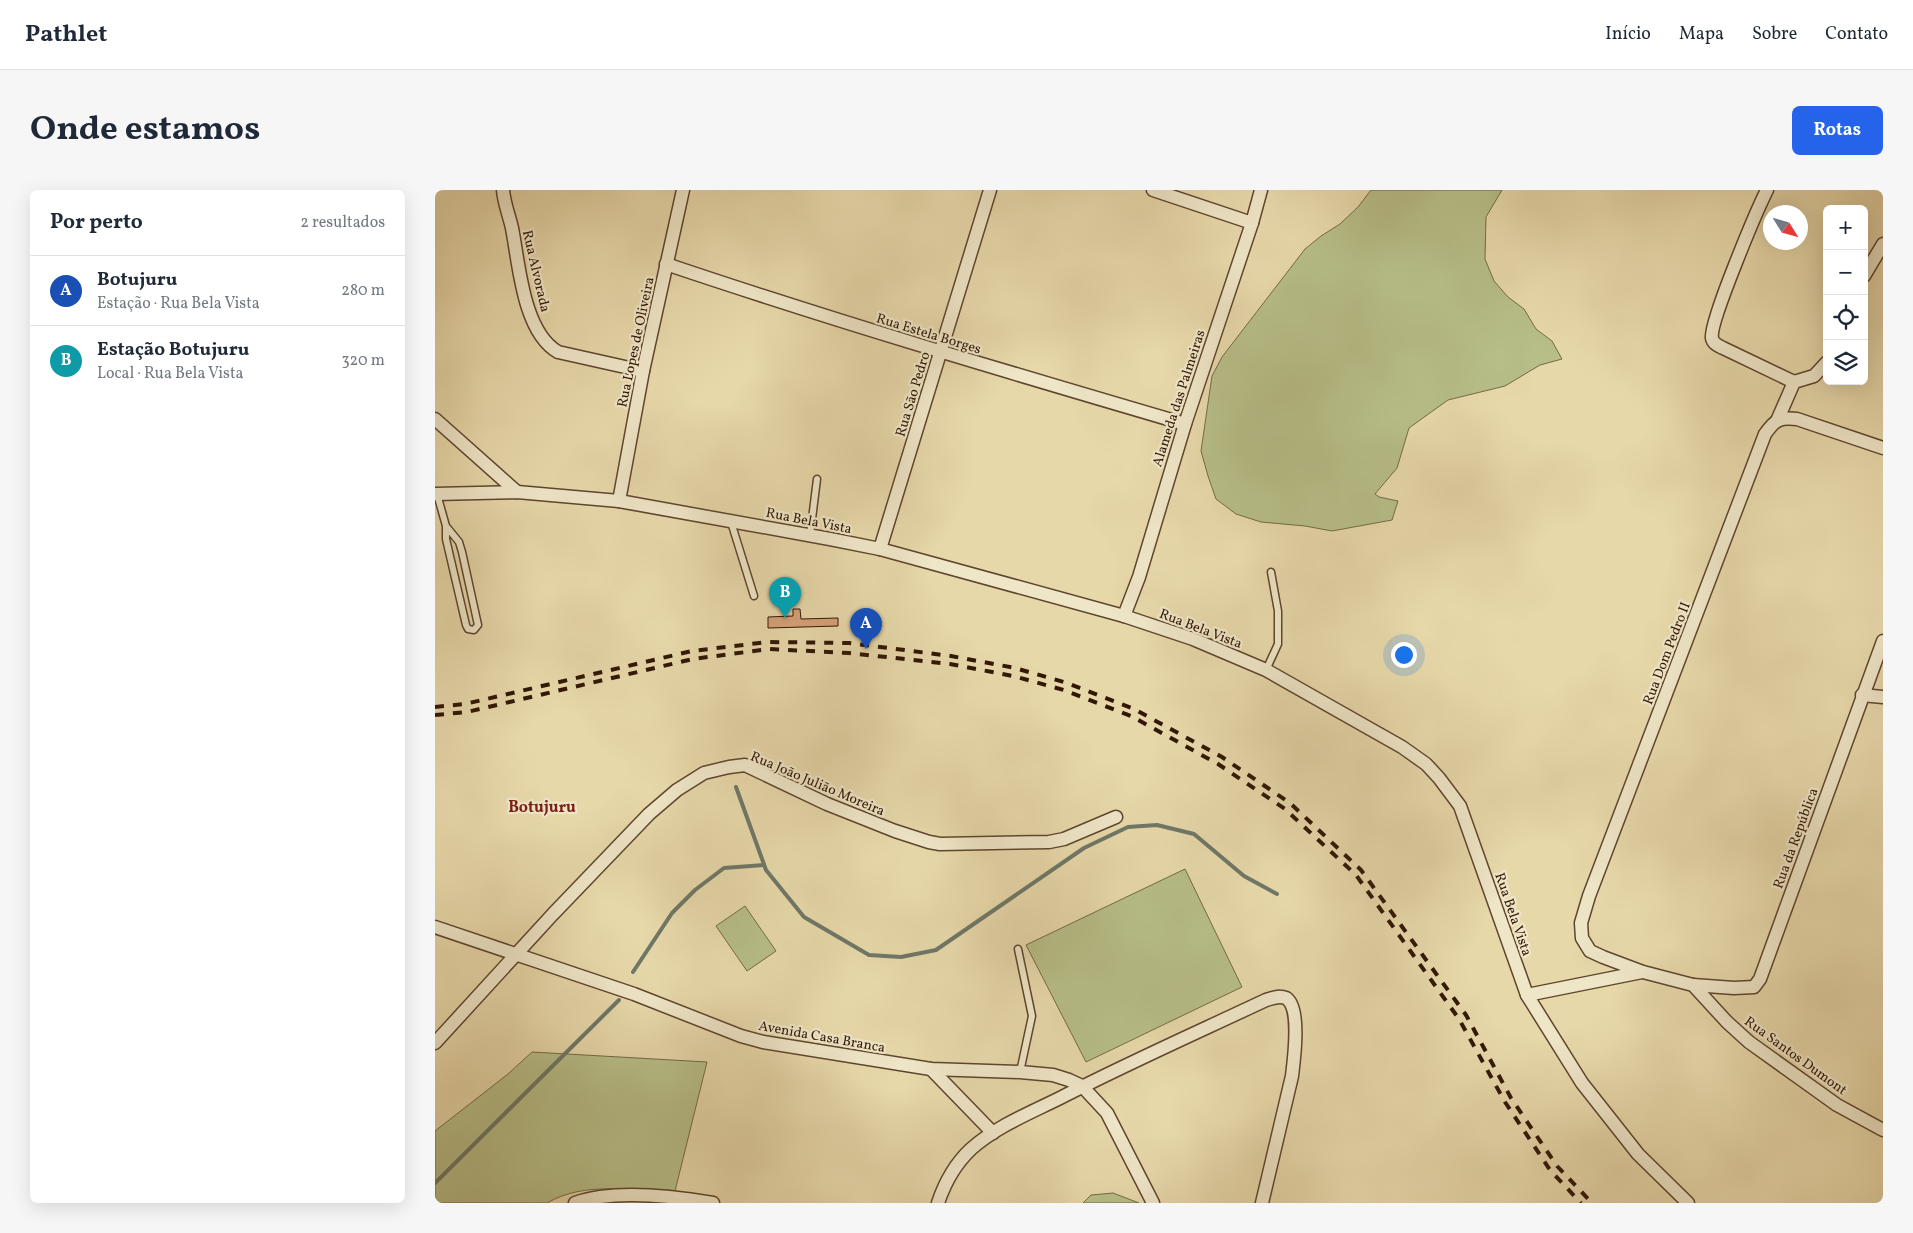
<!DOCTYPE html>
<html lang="pt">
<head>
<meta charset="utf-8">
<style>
  :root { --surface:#fff; --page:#f6f6f7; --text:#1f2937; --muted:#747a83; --line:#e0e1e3; --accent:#2563eb }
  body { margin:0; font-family:Vollkorn,serif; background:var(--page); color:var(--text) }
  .controls { position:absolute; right:15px; top:15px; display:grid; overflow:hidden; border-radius:8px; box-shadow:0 5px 20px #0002 }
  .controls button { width:45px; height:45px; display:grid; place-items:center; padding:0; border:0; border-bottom:1px solid var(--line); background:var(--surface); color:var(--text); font:25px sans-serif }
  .compass { position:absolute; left:1328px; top:15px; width:45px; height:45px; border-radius:50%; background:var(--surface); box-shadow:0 5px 20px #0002; rotate:127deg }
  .you { position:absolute; left:968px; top:464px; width:18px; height:18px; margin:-12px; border:4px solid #fff; border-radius:50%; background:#1a73e8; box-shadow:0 0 0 8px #1a73e833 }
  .badge { display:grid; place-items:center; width:32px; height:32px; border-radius:50%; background:var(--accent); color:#fff; font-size:16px; font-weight:700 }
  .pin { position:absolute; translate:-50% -41px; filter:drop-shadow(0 1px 2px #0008) }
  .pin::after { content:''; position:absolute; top:26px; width:18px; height:15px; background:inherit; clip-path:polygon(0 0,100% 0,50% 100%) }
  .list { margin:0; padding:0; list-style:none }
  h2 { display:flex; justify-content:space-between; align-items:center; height:65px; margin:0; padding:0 20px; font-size:21px }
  h2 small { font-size:16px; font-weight:400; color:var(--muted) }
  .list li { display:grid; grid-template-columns:32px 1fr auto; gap:15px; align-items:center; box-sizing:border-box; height:70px; padding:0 20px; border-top:1px solid var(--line) }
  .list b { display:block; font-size:19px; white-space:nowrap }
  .list p { margin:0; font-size:16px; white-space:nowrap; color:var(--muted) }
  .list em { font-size:16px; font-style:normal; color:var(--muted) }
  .icon { flex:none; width:28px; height:28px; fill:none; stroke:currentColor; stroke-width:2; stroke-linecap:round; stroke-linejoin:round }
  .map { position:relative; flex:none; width:1448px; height:1013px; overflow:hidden; border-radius:8px }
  header { display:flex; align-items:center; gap:30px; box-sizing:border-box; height:70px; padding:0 25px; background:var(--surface); border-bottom:1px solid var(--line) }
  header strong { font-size:24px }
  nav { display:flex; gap:28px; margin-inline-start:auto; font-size:18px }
  .intro { display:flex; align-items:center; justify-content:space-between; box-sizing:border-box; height:120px; padding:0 30px }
  h1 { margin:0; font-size:35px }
  .button { padding:12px 22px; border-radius:8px; background:var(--accent); color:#fff; font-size:18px; font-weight:700 }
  main { display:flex; gap:30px; padding:0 30px }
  aside { flex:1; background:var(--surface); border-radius:8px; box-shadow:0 5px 20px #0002 }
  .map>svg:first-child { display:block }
  .green { fill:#b7be88; stroke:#746a46 }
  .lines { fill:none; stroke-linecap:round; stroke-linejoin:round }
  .stream { stroke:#6e7867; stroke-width:4 }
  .building { fill:#d7a179; stroke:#311605 }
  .service-casing { stroke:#5e462e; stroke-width:9 }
  .minor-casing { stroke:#5e462e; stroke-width:15 }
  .service { stroke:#efe6c8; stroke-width:6 }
  .minor { stroke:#efe6c8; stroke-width:12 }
  .rail { stroke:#311605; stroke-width:4; stroke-dasharray:9 9; stroke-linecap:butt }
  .labels { text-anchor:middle; stroke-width:4.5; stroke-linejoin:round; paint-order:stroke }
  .street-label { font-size:14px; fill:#311605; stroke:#efe6c8 }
  .quarter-label { font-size:16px; font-weight:bold; fill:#7a1f14; stroke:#efe6c8 }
</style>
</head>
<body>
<header>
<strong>Pathlet</strong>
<nav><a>Início</a><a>Mapa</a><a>Sobre</a><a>Contato</a></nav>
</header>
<div class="intro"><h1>Onde estamos</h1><a class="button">Rotas</a></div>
<main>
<aside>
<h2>Por perto<small>2 resultados</small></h2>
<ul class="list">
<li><span class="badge" style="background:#1a4fb4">A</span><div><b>Botujuru</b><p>Estação · Rua Bela Vista</p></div><em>280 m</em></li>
<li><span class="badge" style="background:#0f9aa8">B</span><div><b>Estação Botujuru</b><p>Local · Rua Bela Vista</p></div><em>320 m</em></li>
</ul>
</aside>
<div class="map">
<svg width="1448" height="1013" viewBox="0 0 1448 1013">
  <rect width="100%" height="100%" fill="#e7d8aa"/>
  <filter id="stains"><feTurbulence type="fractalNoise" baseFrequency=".004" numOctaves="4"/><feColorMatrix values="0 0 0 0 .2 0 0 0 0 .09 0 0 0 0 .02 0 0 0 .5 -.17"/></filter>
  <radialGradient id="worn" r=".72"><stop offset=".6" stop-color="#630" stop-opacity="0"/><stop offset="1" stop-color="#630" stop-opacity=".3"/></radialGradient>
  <g class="green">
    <polygon points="936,0 1067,0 1051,27 1050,69 1059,91 1073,107 1089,119 1101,139 1117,151 1127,169 1105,175 1070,196 1013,210 974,238 962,278 940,304 944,307 963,311 957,330 897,341 870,336 826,332 801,324 781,309 773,286 766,261 777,186 787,167 870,59 886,46 905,34 923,17"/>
    <polygon points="750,679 807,797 651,872 591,755"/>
    <polygon points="310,716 341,761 312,781 281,736"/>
    <path d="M97,862L272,872L239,1005C197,1000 150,991 112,1013H0V941L73,884Z"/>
    <polygon points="678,1003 704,1013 648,1013 656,1005"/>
  </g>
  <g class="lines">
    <g class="stream">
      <polyline points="301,597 331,680 369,727 434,765 466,767 501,760 649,658 693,637 722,635 759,644 809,686 842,704"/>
      <polyline points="198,782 237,723 260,700 289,678 329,675"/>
      <polyline points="0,993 184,810"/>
    </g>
  </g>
  <polygon class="building" points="358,419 365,419 366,429 403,428 403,436 333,438 333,427 358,426"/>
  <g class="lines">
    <defs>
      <g id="service">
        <polyline points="2,304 11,336 11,349 31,435 33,439 39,440 43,435 27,362 24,352 11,336"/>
        <polyline points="296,332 319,406"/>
        <polyline points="375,345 382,289"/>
        <polyline points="831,480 843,454 843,421 836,382"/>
        <polyline points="583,759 597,826 585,882"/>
      </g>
      <g id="minor">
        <path d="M68,0C69,13 74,25 77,38C84,74 88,142 123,162L208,181"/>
        <polyline points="718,0 817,33"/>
        <path d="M1332,0C1322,20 1274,133 1277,148C1278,154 1284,156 1288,158L1359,192"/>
        <path d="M231,74C403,132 576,183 750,234"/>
        <polyline points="1429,86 1448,54"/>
        <polyline points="0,229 82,302"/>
        <polyline points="1342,231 1359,192 1379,186 1392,172"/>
        <path d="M1448,258L1362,229C1344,227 1340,230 1330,244L1154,706L1146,733L1147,748L1155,761L1168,767L1208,782L1258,795L1292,832L1314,852L1402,915L1448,940"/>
        <polyline points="0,304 82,302 184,311 395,349 445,359 689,426 758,449 831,480 967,557 991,574 1004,588 1025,616 1092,805 1147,893 1203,964 1253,1013"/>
        <polyline points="184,311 208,181 248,0"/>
        <polyline points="445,359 555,0"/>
        <polyline points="689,426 704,387 750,234 817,33 826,0"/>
        <polyline points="1427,505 1448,507"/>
        <polyline points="0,737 199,804 306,846 328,852 496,879 585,882 618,885 634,890 647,896 672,923 718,1013"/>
        <polyline points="1258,795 1299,798 1319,797 1325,789 1448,451"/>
        <polyline points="1092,805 1207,782"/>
        <polyline points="0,853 118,724 214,624 242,600 269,583 294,577 310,575 392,614 460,641 494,652 505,654 614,652 629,649 681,627"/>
        <polyline points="496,879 558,943"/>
        <path d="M140,1013C179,999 237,1006 278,1013"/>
        <path d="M503,1013C510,992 520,974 536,959C562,936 595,923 625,908C693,873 763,842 831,810C838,808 844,805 851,808C866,817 859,870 857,886L827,1013"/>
      </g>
    </defs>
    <use href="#service" class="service-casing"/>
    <use href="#minor" class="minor-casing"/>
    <use href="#service" class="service"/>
    <use href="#minor" class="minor"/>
    <g class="rail">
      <polyline points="0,517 30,514 257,461 333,452 414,453 516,466 580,478 632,493 699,519 787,567 855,613 926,680 1031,825 1076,908 1122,976 1157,1013"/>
      <polyline points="0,525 32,522 258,469 334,459 414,463 515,474 578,486 629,500 696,526 783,574 850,619 921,685 1024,829 1070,912 1115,980 1146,1013"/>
    </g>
  </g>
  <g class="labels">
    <g class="street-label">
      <text transform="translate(102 81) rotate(77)" y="5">Rua Alvorada</text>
      <text transform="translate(494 143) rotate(17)" y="5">Rua Estela Borges</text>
      <text transform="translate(200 152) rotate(-78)" y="5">Rua Lopes de Oliveira</text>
      <text transform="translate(477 204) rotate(-73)" y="5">Rua São Pedro</text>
      <text transform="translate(743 208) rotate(-72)" y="5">Alameda das Palmeiras</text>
      <text transform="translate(374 330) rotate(11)" y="5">Rua Bela Vista</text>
      <text transform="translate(766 438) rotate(21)" y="5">Rua Bela Vista</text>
      <text transform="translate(1231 463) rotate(-69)" y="5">Rua Dom Pedro II</text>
      <text transform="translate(383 593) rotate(23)" y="5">Rua João Julião Moreira</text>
      <text transform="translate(1360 648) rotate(-70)" y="5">Rua da República</text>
      <text transform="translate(1079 724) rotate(71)" y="5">Rua Bela Vista</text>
      <text transform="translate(387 846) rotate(10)" y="5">Avenida Casa Branca</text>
      <text transform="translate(1361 865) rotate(36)" y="5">Rua Santos Dumont</text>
    </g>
    <g class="quarter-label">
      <text x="107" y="622">Botujuru</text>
    </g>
  </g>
  <rect width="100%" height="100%" filter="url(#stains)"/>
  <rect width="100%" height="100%" fill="url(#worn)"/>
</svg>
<div class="controls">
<button>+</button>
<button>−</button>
<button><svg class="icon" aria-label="locate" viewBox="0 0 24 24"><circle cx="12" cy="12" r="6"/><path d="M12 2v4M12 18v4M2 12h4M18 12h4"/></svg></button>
<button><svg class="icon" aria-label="layers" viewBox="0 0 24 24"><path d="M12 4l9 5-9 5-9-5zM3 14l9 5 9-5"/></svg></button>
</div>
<svg class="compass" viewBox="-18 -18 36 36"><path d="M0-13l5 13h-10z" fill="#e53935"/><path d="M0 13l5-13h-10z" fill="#747a83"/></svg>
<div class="you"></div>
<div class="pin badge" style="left:431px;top:459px;background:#1a4fb4">A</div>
<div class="pin badge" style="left:350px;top:428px;background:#0f9aa8">B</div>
</div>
</main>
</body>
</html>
